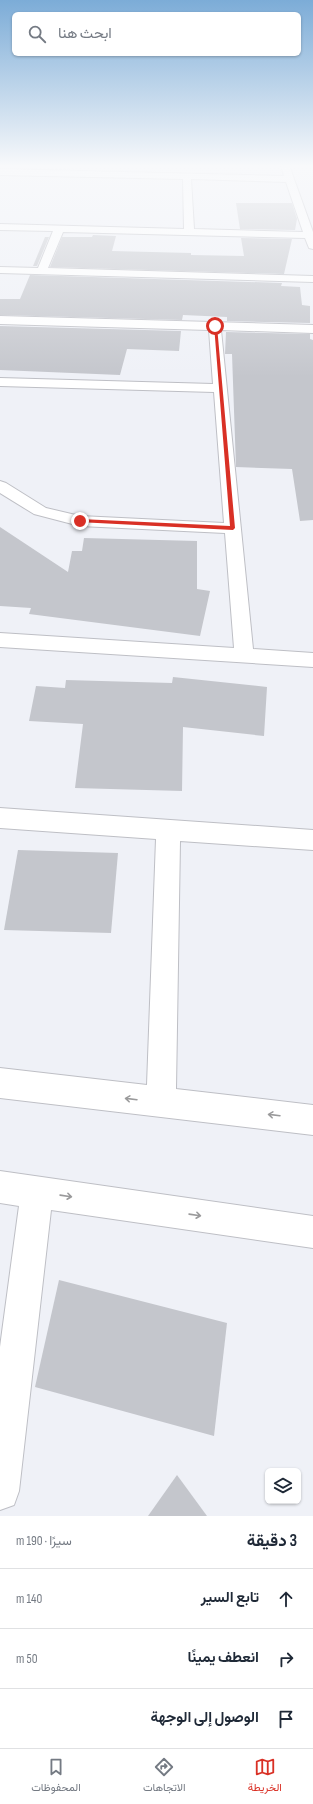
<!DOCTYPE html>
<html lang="ar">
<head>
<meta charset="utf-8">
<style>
  :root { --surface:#fff; --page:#f2f2f3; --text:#1f2937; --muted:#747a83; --line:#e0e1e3; --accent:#d93025 }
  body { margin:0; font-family:"Sofia Sans Condensed",Vazirmatn,sans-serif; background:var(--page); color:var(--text); direction:rtl }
  .controls { position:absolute; right:12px; bottom:12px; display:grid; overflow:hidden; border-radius:6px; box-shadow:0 1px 3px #0004 }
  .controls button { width:36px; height:36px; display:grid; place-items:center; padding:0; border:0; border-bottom:1px solid var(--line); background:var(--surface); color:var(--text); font:20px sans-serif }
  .stop { position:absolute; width:12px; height:12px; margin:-9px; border:3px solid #d93025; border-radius:50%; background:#fff }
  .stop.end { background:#d93025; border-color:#fff; box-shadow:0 1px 4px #0008 }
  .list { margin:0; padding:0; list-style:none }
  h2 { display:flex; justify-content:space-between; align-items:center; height:52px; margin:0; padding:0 16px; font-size:17px }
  h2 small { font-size:13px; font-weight:400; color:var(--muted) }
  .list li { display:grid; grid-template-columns:26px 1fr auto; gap:12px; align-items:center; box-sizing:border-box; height:60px; padding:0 16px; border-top:1px solid var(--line) }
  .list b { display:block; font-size:15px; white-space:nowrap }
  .list em { font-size:13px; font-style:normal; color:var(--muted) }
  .icon { flex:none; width:22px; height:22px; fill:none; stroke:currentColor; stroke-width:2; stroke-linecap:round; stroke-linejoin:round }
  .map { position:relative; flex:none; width:313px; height:1516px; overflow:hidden; direction:ltr }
  .search { position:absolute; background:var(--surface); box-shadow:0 1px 3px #0004; left:12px; right:12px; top:12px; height:44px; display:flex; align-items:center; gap:10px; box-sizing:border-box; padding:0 14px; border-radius:6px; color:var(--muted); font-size:15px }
  .sheet { height:232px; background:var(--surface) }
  nav { display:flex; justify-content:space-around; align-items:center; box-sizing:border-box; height:56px; border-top:1px solid var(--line); background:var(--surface); font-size:11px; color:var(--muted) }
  nav a { display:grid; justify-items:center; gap:2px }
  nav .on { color:var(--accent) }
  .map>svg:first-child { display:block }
  .building { fill:#c4c6cc }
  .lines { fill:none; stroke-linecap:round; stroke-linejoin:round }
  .minor-casing { stroke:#bebfc5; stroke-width:2 }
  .minor { fill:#fff; fill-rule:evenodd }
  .oneway { stroke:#9a9a9b }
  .route { fill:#d93025 }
</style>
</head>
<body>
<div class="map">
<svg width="313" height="1516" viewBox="0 0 313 1516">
  <rect width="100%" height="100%" fill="#eff1f7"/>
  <g class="building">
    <polygon points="236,203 292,203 297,219 295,230 240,229"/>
    <polygon points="93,235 116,236 112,251 191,253 191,255 244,256 241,238 292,239 284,274 50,267 62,237 92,237"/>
    <polygon points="45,237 49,237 37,266 33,266"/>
    <polygon points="30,275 282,283 281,286 300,287 302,305 310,306 310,323 227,321 227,317 183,315 182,320 0,315 0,299 20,299"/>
    <polygon points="0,326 181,331 179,351 127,349 120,375 0,370"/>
    <polygon points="226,332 310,334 310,339 313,340 313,520 300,521 292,469 236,467 232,354 225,354"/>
    <polygon points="0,527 68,572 72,551 82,551 84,538 197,541 197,589 210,591 200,636 29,614 31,608 0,606"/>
    <polygon points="173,677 267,687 264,736 183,727 182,791 75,788 83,724 29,721 36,686 65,688 66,680 172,683"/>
    <polygon points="18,850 118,853 111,933 4,930"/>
    <polygon points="59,1280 227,1323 214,1436 35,1387"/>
    <polygon points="177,1475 207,1516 148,1516"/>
  </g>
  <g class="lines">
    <defs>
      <g id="minor">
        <path d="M281,165H289L313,232V249L309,248L305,238L63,232L48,268L313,276V282L0,273V267L38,268L53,231L0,230V224L184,229L183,179L0,175V169L284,176ZM191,179L286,182L303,232L194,229Z"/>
        <polygon points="0,316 313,325 313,333 221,330 253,649 313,653 313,667 0,647 0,633 234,648 225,533 80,526 34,514 0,493 0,481 6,483 46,508 80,516 224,523 214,392 0,386 0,378 213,384 209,330 0,324"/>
        <polygon points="0,808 313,830 313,850 180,841 176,1089 313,1105 313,1135 0,1098 0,1068 147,1085 156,839 0,828"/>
        <polygon points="0,1171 313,1216 313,1248 51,1210 19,1491 14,1505 0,1510 0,1347 19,1206 0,1203"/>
      </g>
    </defs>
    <use href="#minor" class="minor-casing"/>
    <use href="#minor" class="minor"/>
  </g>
  <defs><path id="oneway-shaft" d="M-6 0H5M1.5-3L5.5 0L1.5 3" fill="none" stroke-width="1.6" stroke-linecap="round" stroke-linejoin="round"/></defs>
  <g class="oneway">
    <use href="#oneway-shaft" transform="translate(131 1099) rotate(-173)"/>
    <use href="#oneway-shaft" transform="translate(274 1115) rotate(-173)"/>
    <use href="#oneway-shaft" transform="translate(66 1196) rotate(8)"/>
    <use href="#oneway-shaft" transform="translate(195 1215) rotate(8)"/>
  </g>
  <linearGradient id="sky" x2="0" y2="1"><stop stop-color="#7cacd7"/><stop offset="0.44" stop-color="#f8f9fb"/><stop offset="1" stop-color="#f8f9fb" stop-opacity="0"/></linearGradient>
  <rect width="313" height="377" fill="url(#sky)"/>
  <polygon class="route" points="214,325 217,326 235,528 233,530 78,522 80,519 230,526"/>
</svg>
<div class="controls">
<button><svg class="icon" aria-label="layers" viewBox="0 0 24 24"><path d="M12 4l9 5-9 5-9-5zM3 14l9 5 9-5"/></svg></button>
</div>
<div class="stop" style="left:215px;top:326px"></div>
<div class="stop end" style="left:80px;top:521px"></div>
<div class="search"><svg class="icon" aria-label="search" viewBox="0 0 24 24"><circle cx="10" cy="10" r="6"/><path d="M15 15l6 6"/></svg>ابحث هنا</div>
</div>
<section class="sheet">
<h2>3 دقيقة<small>سيرًا · 190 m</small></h2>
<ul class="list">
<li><svg class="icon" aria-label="ahead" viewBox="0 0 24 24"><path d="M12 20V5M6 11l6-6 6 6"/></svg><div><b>تابع السير</b></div><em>140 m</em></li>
<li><svg class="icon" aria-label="right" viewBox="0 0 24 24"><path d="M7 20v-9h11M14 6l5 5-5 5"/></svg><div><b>انعطف يمينًا</b></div><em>50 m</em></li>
<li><svg class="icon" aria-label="arrive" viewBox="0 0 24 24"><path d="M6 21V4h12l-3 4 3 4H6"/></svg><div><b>الوصول إلى الوجهة</b></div></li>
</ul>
</section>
<nav>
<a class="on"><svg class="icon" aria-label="map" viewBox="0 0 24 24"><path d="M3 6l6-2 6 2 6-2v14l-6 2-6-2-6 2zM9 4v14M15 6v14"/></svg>الخريطة</a>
<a><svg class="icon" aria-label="directions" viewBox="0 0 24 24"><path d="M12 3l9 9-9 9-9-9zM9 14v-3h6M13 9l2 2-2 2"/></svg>الاتجاهات</a>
<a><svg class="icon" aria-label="saved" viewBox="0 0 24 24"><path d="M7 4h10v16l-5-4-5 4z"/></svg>المحفوظات</a>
</nav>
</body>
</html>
